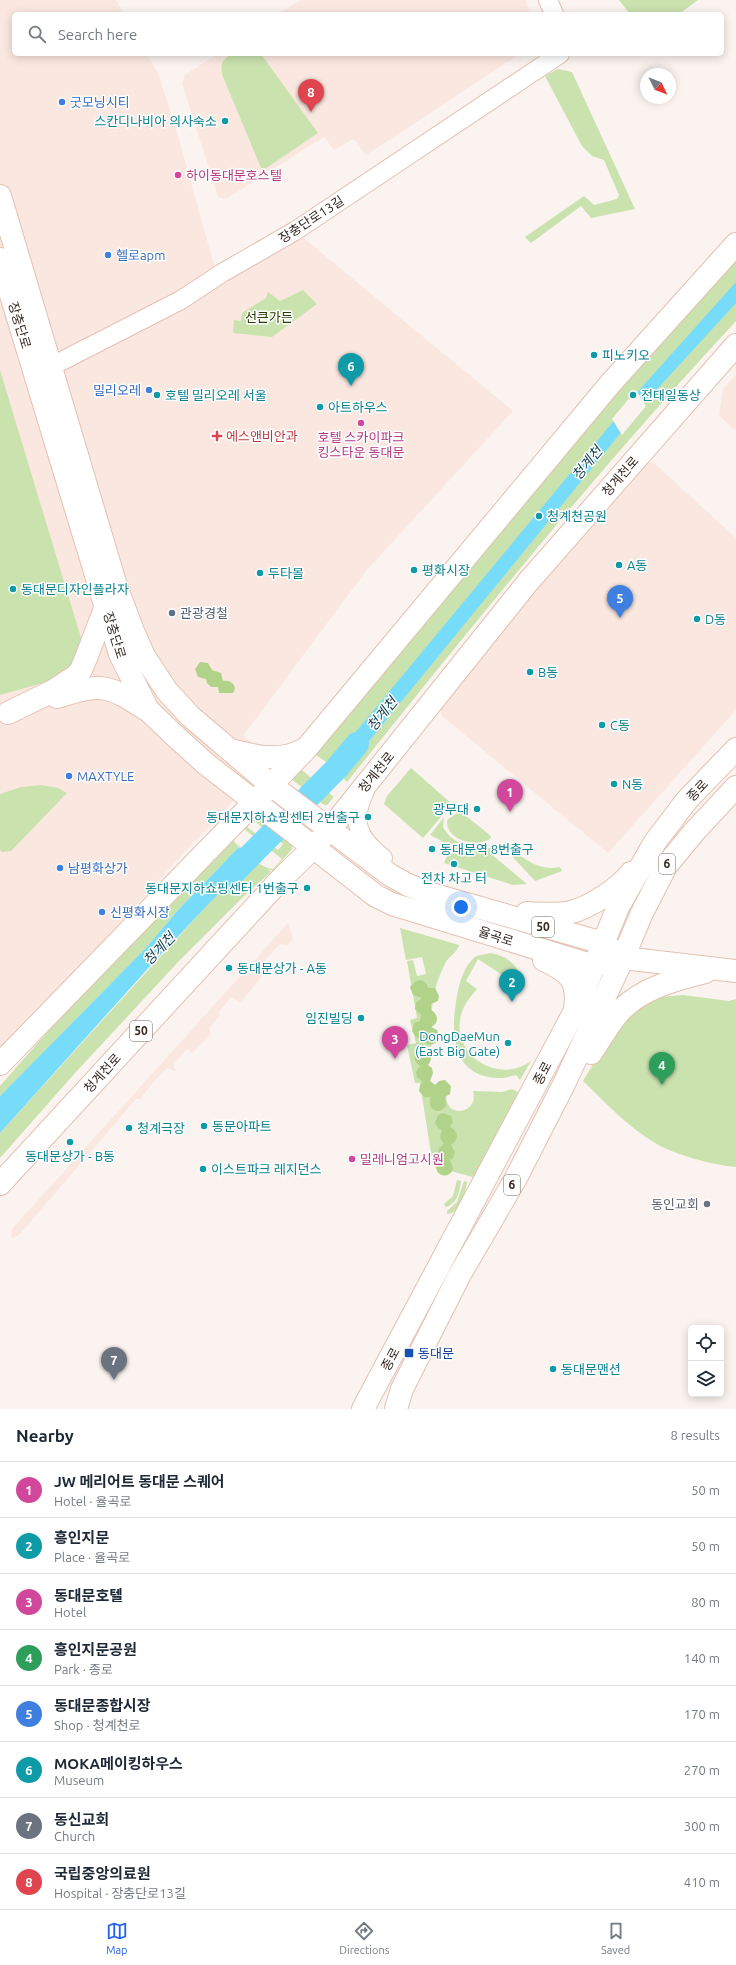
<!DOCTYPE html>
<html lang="en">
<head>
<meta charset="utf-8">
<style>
  :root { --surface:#fff; --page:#f6f6f7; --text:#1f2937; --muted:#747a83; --line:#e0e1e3; --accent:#2563eb }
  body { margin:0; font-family:Ubuntu,"Noto Sans KR",sans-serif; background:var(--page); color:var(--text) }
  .controls { position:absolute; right:12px; bottom:12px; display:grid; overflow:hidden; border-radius:6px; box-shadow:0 2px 10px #0003 }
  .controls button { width:36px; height:36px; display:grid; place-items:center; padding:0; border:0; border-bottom:1px solid var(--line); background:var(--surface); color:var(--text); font:20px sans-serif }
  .compass { position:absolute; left:640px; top:68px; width:36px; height:36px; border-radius:50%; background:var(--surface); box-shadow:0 2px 10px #0003; rotate:133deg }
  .you { position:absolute; left:461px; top:907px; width:14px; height:14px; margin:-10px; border:3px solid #fff; border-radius:50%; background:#1a73e8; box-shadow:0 0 0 6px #1a73e833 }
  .badge { display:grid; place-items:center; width:26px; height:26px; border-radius:50%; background:var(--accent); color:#fff; font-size:13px; font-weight:700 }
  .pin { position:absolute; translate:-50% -33px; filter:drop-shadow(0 1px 2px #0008) }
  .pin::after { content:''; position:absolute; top:21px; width:14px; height:12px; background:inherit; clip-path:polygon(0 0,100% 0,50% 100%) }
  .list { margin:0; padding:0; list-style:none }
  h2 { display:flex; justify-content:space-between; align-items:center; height:52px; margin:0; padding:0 16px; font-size:17px }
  h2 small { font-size:13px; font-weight:400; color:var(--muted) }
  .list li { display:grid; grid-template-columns:26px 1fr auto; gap:12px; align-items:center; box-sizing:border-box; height:56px; padding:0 16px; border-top:1px solid var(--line) }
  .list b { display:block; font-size:15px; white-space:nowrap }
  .list p { margin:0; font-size:13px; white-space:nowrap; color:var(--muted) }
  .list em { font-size:13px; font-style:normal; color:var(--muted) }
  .icon { flex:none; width:22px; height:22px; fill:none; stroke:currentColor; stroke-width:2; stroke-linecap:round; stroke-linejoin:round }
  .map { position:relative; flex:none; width:736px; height:1409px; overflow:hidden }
  .search { position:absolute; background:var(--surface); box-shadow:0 2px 10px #0003; left:12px; right:12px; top:12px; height:44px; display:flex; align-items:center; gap:10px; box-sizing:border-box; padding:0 14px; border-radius:6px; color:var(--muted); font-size:15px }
  .sheet { height:500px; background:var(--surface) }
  nav { display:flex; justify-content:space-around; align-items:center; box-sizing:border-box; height:56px; border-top:1px solid var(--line); background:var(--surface); font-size:11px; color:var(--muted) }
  nav a { display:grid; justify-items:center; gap:2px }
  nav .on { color:var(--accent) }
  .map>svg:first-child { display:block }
  .built { fill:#fae8e0 }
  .green { fill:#cae2ae; fill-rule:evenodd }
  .forest { fill:#b1d289 }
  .water { fill:#77dcfa }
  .pier { fill:#faf3ef }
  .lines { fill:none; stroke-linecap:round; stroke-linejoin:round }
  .river { stroke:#77dcfa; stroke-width:24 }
  .minor-casing { stroke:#e4c0b1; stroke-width:20 }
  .major-casing { stroke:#e4c0b1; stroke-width:24 }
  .minor { stroke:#fff; stroke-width:18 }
  .major { stroke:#fff; stroke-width:22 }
  .shop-dot { fill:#3f7fe0; stroke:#fff; stroke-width:1.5 }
  .culture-dot { fill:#0f9aa8; stroke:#fff; stroke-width:1.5 }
  .hotel-dot { fill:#d1479c; stroke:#fff; stroke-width:1.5 }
  .health-dot { fill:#e0444e; stroke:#fff; stroke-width:1.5 }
  .service-dot { fill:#5c6f8a; stroke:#fff; stroke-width:1.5 }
  .worship-dot { fill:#6b7280; stroke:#fff; stroke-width:1.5 }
  .transit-dot { fill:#1a4fb4; stroke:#fff; stroke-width:1.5 }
  .labels { text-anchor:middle; stroke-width:3; stroke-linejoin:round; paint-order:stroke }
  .shield { fill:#fff; stroke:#706763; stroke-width:1 }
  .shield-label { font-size:12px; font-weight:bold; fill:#332620 }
  .shop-label { font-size:13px; fill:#366cbe; stroke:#fff; text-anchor:start }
  .culture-label { font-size:13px; fill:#0d838f; stroke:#fff; text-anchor:start }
  .hotel-label { font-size:13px; fill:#b23c85; stroke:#fff; text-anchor:start }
  .street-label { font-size:13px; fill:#332620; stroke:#fff }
  .park-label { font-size:13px; fill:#2a3d07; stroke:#fff }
  .health-label { font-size:13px; fill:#be3a42; stroke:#fff; text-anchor:start }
  .service-label { font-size:13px; fill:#4e5e75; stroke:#fff; text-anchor:start }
  .worship-label { font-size:13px; fill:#5b616d; stroke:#fff; text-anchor:end }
  .transit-label { font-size:13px; fill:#164399; stroke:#fff; text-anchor:start }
  .water-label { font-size:14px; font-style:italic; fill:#14424f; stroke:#fff }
</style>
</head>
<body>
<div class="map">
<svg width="736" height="1409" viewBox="0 0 736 1409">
  <rect width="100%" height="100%" fill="#faf3ef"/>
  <g class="built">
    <polygon points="0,0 116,0 124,14 14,14 14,54 147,54 158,73 177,132 216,272 295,231 513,411 366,571 243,736 275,757 180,857 0,1054"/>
    <polygon points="301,0 525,0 531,14 278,14"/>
    <polygon points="217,54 520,54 366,155 354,139 334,150 324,137 226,199 218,197 182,83 185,75"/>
    <polygon points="736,375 736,429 734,430 719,415 723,389"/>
    <polygon points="635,462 653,462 736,538 736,710 608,853 442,716 437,699"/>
    <polygon points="288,923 293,938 288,945 280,944 265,960 271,966 240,1003 231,997 218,1013 221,1015 209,1028 211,1034 192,1053 187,1049 173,1065 176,1071 167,1068 155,1080 140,1099 136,1099 20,1234 11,1239 12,1229"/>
  </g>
  <g class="green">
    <polygon points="619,0 698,0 679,14 630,14"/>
    <path d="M230,54H261L318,133L265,169L261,168L223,77C220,65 221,62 230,54Z"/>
    <polygon points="558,69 572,72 635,209 591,218 581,206 531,243 525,237 584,196 594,205 617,199 619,195 604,160 592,156 582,146 545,76"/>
    <path d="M736,257V321C599,468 473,625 347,782L331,765L308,750L296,765L334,797L343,786L327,805H324L290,778L289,774L308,750L487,546L608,399Z"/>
    <polygon points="303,290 317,304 272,337 233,333 234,320 241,321 242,313 266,298 268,292 280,301"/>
    <polygon points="0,370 82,641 80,660 57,679 0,695"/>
    <polygon points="411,768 452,804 423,838 384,804 387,796"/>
    <polygon points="42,785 58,788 67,793 11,851 2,852 0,850 0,794 21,787"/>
    <path d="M460,811L491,836L490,839C476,848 445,840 447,820Z"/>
    <path d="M249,813L254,814L292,845V849L273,871L268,869L271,872L244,896L179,961L75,1073L0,1158V1133L231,879L251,859L258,863L240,847L230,833ZM253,820L283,844L278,850L247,827ZM239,825L282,859L273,869C255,867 241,847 230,834Z"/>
    <path d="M444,817L443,827C453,846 476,849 495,848L496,852L491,854L527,884L513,885L444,863L451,846L430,835Z"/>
    <polygon points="232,839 239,847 179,909 145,949 0,1096 0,1086 142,924"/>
    <path d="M514,851C529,862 541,871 560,867L562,871L535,881L509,853Z"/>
    <path d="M400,928L459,945C457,953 450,955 446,962C432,987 429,1015 434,1043L430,1047L424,1046L422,1051L429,1085L447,1089C440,1121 480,1115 473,1091L502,1092L512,1089L520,1093L476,1178L433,1166L420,1083H415L407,1045L416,1043L410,1020L417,1018L407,961L413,960L417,976L426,974L422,957L406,960Z"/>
    <path d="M491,953C511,957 522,969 522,988L478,959L466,981L477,989C471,996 465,1003 462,1012C448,1053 497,1086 531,1061L520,1080L516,1075C511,1076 506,1078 501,1078C455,1079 450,1038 456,1002C459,985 462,968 476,956Z"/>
    <path d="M683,995L729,1001L736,999V1167C713,1165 675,1155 655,1143C628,1127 605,1102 583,1081L622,1016L658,997Z"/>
    <path d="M457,1180L461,1181C459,1192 458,1203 446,1207L444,1204L453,1196Z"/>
    <path d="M464,1181L467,1182C465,1193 462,1213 447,1214V1211L457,1202Z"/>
  </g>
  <g class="forest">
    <path d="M200,662L208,663L212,670L221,673L223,681C229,680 234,682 235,689L233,693H219L218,687H211L207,683L206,679L198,677L195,669Z"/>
    <path d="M421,980L426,983L428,988H435L439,996L438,1001L431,1004V1010C439,1015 439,1023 431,1027L437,1030C441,1039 436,1046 427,1044L422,1038H417L412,1031L414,1023L420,1021L421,1015L415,1009L416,1003L422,998L413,995L410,987L416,981Z"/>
    <path d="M422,1049C431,1050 434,1058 428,1065L432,1068L433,1073L430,1081L435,1085L439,1081L445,1080L451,1086L450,1094L445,1097L446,1106L440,1111C431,1112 428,1104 431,1097H424L419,1091L420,1085L423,1082L417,1077L416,1072L420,1066C414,1062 413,1057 417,1051Z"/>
    <path d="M443,1113L451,1116L453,1122L450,1127C459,1131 459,1140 451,1145L455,1152L453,1158L450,1160L452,1165L453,1170C444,1184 428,1168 441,1159L438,1154L439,1148L444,1144L440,1138L442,1130L438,1128L435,1123L438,1115Z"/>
  </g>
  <g class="water">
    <polygon points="736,282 736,303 650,397 352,762 341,773 330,763 641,388"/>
    <polygon points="239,847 251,859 152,964 0,1133 0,1096 145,949 179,909"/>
  </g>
  <polygon class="pier" points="636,390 646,406 622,435 612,419"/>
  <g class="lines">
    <polyline class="river" points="226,880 337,768 357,744"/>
    <defs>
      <g id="minor">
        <polyline points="548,0 554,14"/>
        <polyline points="52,366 181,300 222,273 295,231 560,54"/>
        <path d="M365,791C350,822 358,838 383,858"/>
      </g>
      <g id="major">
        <polyline points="0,196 116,586 133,631 144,656 167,691 190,716 271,785 390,875 408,885 428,893 603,943 623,958"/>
        <polyline points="0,259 120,654 148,710 175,736 206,764 376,896 392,904 594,966 623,958 736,971"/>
        <path d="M57,697C102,683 107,684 147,710"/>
        <polyline points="8,713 53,691 76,676 81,670 86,658 106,606"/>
        <path d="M234,751C258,757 281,762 303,750"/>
        <path d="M527,913C564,915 574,916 606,895C616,888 624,882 631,873"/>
        <path d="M544,960C569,972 579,979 575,1009"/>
        <path d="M591,1053C601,1039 609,1023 621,1010C643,988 676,979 705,972"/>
        <polyline points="0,1064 305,750 610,384 736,244"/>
        <polyline points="0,1184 282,878 314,847 336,822 528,582 736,345"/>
        <polyline points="363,1409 578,1005 618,907 655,842 687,800 736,749"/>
        <polyline points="396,1409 402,1389 459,1276 516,1178 564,1084 623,958 641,915 666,866 694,832 736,787"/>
      </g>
    </defs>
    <use href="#minor" class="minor-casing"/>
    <use href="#major" class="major-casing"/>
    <use href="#minor" class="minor"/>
    <use href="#major" class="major"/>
  </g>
  <g class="shop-dot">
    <circle cx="62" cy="102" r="4"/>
    <circle cx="108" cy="255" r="4"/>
    <circle cx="149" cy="390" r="4"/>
    <circle cx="69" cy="776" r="4"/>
    <circle cx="60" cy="868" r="4"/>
    <circle cx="102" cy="912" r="4"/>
  </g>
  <g class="culture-dot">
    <circle cx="225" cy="121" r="4"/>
    <circle cx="594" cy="355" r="4"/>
    <circle cx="157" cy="395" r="4"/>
    <circle cx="633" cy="395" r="4"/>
    <circle cx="320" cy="407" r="4"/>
    <circle cx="539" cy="516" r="4"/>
    <circle cx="619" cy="565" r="4"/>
    <circle cx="414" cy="570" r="4"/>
    <circle cx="260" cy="573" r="4"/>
    <circle cx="13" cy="589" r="4"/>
    <circle cx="697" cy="619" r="4"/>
    <circle cx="530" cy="672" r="4"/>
    <circle cx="602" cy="725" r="4"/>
    <circle cx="614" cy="784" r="4"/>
    <circle cx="477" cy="809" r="4"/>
    <circle cx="368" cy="817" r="4"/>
    <circle cx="432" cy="849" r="4"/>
    <circle cx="454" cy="864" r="4"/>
    <circle cx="307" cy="888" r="4"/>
    <circle cx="229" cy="968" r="4"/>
    <circle cx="361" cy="1018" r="4"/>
    <circle cx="508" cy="1043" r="4"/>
    <circle cx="204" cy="1126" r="4"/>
    <circle cx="129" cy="1128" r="4"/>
    <circle cx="70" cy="1142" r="4"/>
    <circle cx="203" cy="1169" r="4"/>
    <circle cx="553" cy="1369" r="4"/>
  </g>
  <g class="hotel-dot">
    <circle cx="178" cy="175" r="4"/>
    <circle cx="361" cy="423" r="4"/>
    <circle cx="352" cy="1159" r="4"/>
  </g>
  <path class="health-dot" d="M215 430h4v4h4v4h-4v4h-4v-4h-4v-4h4z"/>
  <circle class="service-dot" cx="172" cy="613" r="4"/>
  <circle class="worship-dot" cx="707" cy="1204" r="4"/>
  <rect class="transit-dot" x="404" y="1348" width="10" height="10" rx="2"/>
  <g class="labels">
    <g class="shield">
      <rect x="659" y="854" width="16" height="20" rx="3"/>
      <rect x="532" y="917" width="22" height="20" rx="3"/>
      <rect x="130" y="1021" width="22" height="20" rx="3"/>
      <rect x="504" y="1175" width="16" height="20" rx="3"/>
    </g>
    <g class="shield-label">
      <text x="667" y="868">6</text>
      <text x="543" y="931">50</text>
      <text x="141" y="1035">50</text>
      <text x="512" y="1189">6</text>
    </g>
    <g class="shop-label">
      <text x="70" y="107">굿모닝시티</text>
      <text x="116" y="260">헬로apm</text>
      <text x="141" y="395" text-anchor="end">밀리오레</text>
      <text x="77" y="781">MAXTYLE</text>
      <text x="68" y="873">남평화상가</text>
      <text x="110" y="917">신평화시장</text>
    </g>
    <g class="culture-label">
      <text x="217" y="126" text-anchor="end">스칸디나비아 의사숙소</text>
      <text x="602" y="360">피노키오</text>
      <text x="165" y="400">호텔 밀리오레 서울</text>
      <text x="641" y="400">전태일동상</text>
      <text x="328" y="412">아트하우스</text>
      <text x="547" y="521">청계천공원</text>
      <text x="627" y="570">A동</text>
      <text x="422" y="575">평화시장</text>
      <text x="268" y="578">두타몰</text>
      <text x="21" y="594">동대문디자인플라자</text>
      <text x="705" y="624">D동</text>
      <text x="538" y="677">B동</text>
      <text x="610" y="730">C동</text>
      <text x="622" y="789">N동</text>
      <text x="469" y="814" text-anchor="end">광무대</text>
      <text x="360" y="822" text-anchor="end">동대문지하쇼핑센터 2번출구</text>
      <text x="440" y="854">동대문역 8번출구</text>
      <text x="454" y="883" text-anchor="middle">전차 차고 터</text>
      <text x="299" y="893" text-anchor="end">동대문지하쇼핑센터 1번출구</text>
      <text x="237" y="973">동대문상가 - A동</text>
      <text x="353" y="1023" text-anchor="end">임진빌딩</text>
      <text x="500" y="1041" text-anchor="end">DongDaeMun<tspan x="500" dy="15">(East Big Gate)</tspan></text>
      <text x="212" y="1131">동문아파트</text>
      <text x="137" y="1133">청계극장</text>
      <text x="70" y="1161" text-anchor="middle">동대문상가 - B동</text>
      <text x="211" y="1174">이스트파크 레지던스</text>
      <text x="561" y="1374">동대문맨션</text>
    </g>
    <g class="hotel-label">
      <text x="186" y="180">하이동대문호스텔</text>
      <text x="361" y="442" text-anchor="middle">호텔 스카이파크<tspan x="361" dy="15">킹스타운 동대문</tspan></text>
      <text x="360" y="1164">밀레니엄고시원</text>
    </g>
    <g class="street-label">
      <text transform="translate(311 219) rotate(-33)" y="5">장충단로13길</text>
      <text transform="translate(20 325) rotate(73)" y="5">장충단로</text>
      <text transform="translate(620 476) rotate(-49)" y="5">청계천로</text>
      <text transform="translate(115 635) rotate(73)" y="5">장충단로</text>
      <text transform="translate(376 772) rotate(-51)" y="5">청계천로</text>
      <text transform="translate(697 790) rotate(-47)" y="5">종로</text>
      <text transform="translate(496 936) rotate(18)" y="5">율곡로</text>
      <text transform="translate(102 1073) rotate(-48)" y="5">청계천로</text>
      <text transform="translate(542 1073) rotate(-62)" y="5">종로</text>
      <text transform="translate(390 1359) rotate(-62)" y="5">종로</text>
    </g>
    <g class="park-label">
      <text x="269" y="322">선큰가든</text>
    </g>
    <g class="health-label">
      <text x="226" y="441">에스앤비안과</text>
    </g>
    <g class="service-label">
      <text x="180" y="618">관광경철</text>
    </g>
    <g class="worship-label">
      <text x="699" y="1209">동인교회</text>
    </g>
    <g class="transit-label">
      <text x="418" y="1358">동대문</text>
    </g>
    <g class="water-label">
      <text transform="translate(587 463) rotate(-51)" y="5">청계천</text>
      <text transform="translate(382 714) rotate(-51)" y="5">청계천</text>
      <text transform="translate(159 949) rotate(-46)" y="5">청계천</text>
    </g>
  </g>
</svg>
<div class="controls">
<button><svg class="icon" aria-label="locate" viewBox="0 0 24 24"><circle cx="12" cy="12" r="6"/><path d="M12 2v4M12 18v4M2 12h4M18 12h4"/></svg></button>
<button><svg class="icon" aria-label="layers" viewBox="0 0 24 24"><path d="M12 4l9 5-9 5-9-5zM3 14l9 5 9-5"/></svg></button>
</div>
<svg class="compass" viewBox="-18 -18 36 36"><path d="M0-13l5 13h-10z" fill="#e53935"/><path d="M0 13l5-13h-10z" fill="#747a83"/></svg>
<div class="you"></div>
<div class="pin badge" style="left:510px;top:812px;background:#d1479c">1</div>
<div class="pin badge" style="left:512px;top:1002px;background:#0f9aa8">2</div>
<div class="pin badge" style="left:395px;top:1059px;background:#d1479c">3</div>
<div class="pin badge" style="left:662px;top:1085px;background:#2e9e5b">4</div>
<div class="pin badge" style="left:620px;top:618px;background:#3f7fe0">5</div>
<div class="pin badge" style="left:351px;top:386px;background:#0f9aa8">6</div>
<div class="pin badge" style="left:114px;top:1380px;background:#6b7280">7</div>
<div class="pin badge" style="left:311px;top:112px;background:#e0444e">8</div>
<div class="search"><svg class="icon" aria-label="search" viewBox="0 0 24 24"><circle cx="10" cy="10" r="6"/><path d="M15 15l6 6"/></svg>Search here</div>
</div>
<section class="sheet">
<h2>Nearby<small>8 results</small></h2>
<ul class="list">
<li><span class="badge" style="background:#d1479c">1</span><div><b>JW 메리어트 동대문 스퀘어</b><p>Hotel · 율곡로</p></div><em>50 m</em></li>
<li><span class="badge" style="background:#0f9aa8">2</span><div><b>흥인지문</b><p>Place · 율곡로</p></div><em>50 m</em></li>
<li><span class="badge" style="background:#d1479c">3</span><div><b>동대문호텔</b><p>Hotel</p></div><em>80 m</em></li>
<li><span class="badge" style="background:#2e9e5b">4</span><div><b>흥인지문공원</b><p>Park · 종로</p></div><em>140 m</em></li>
<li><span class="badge" style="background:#3f7fe0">5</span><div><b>동대문종합시장</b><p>Shop · 청계천로</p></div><em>170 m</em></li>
<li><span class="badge" style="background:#0f9aa8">6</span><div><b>MOKA메이킹하우스</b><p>Museum</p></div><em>270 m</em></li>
<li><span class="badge" style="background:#6b7280">7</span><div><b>동신교회</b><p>Church</p></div><em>300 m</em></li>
<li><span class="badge" style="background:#e0444e">8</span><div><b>국립중앙의료원</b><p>Hospital · 장충단로13길</p></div><em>410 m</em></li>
</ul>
</section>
<nav>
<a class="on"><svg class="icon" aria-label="map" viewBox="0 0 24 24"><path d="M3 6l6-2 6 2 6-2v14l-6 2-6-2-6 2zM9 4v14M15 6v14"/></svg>Map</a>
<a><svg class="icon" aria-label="directions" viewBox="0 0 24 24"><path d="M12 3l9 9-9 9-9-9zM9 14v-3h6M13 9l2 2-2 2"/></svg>Directions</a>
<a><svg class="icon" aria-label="saved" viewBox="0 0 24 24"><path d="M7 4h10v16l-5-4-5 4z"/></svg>Saved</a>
</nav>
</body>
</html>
